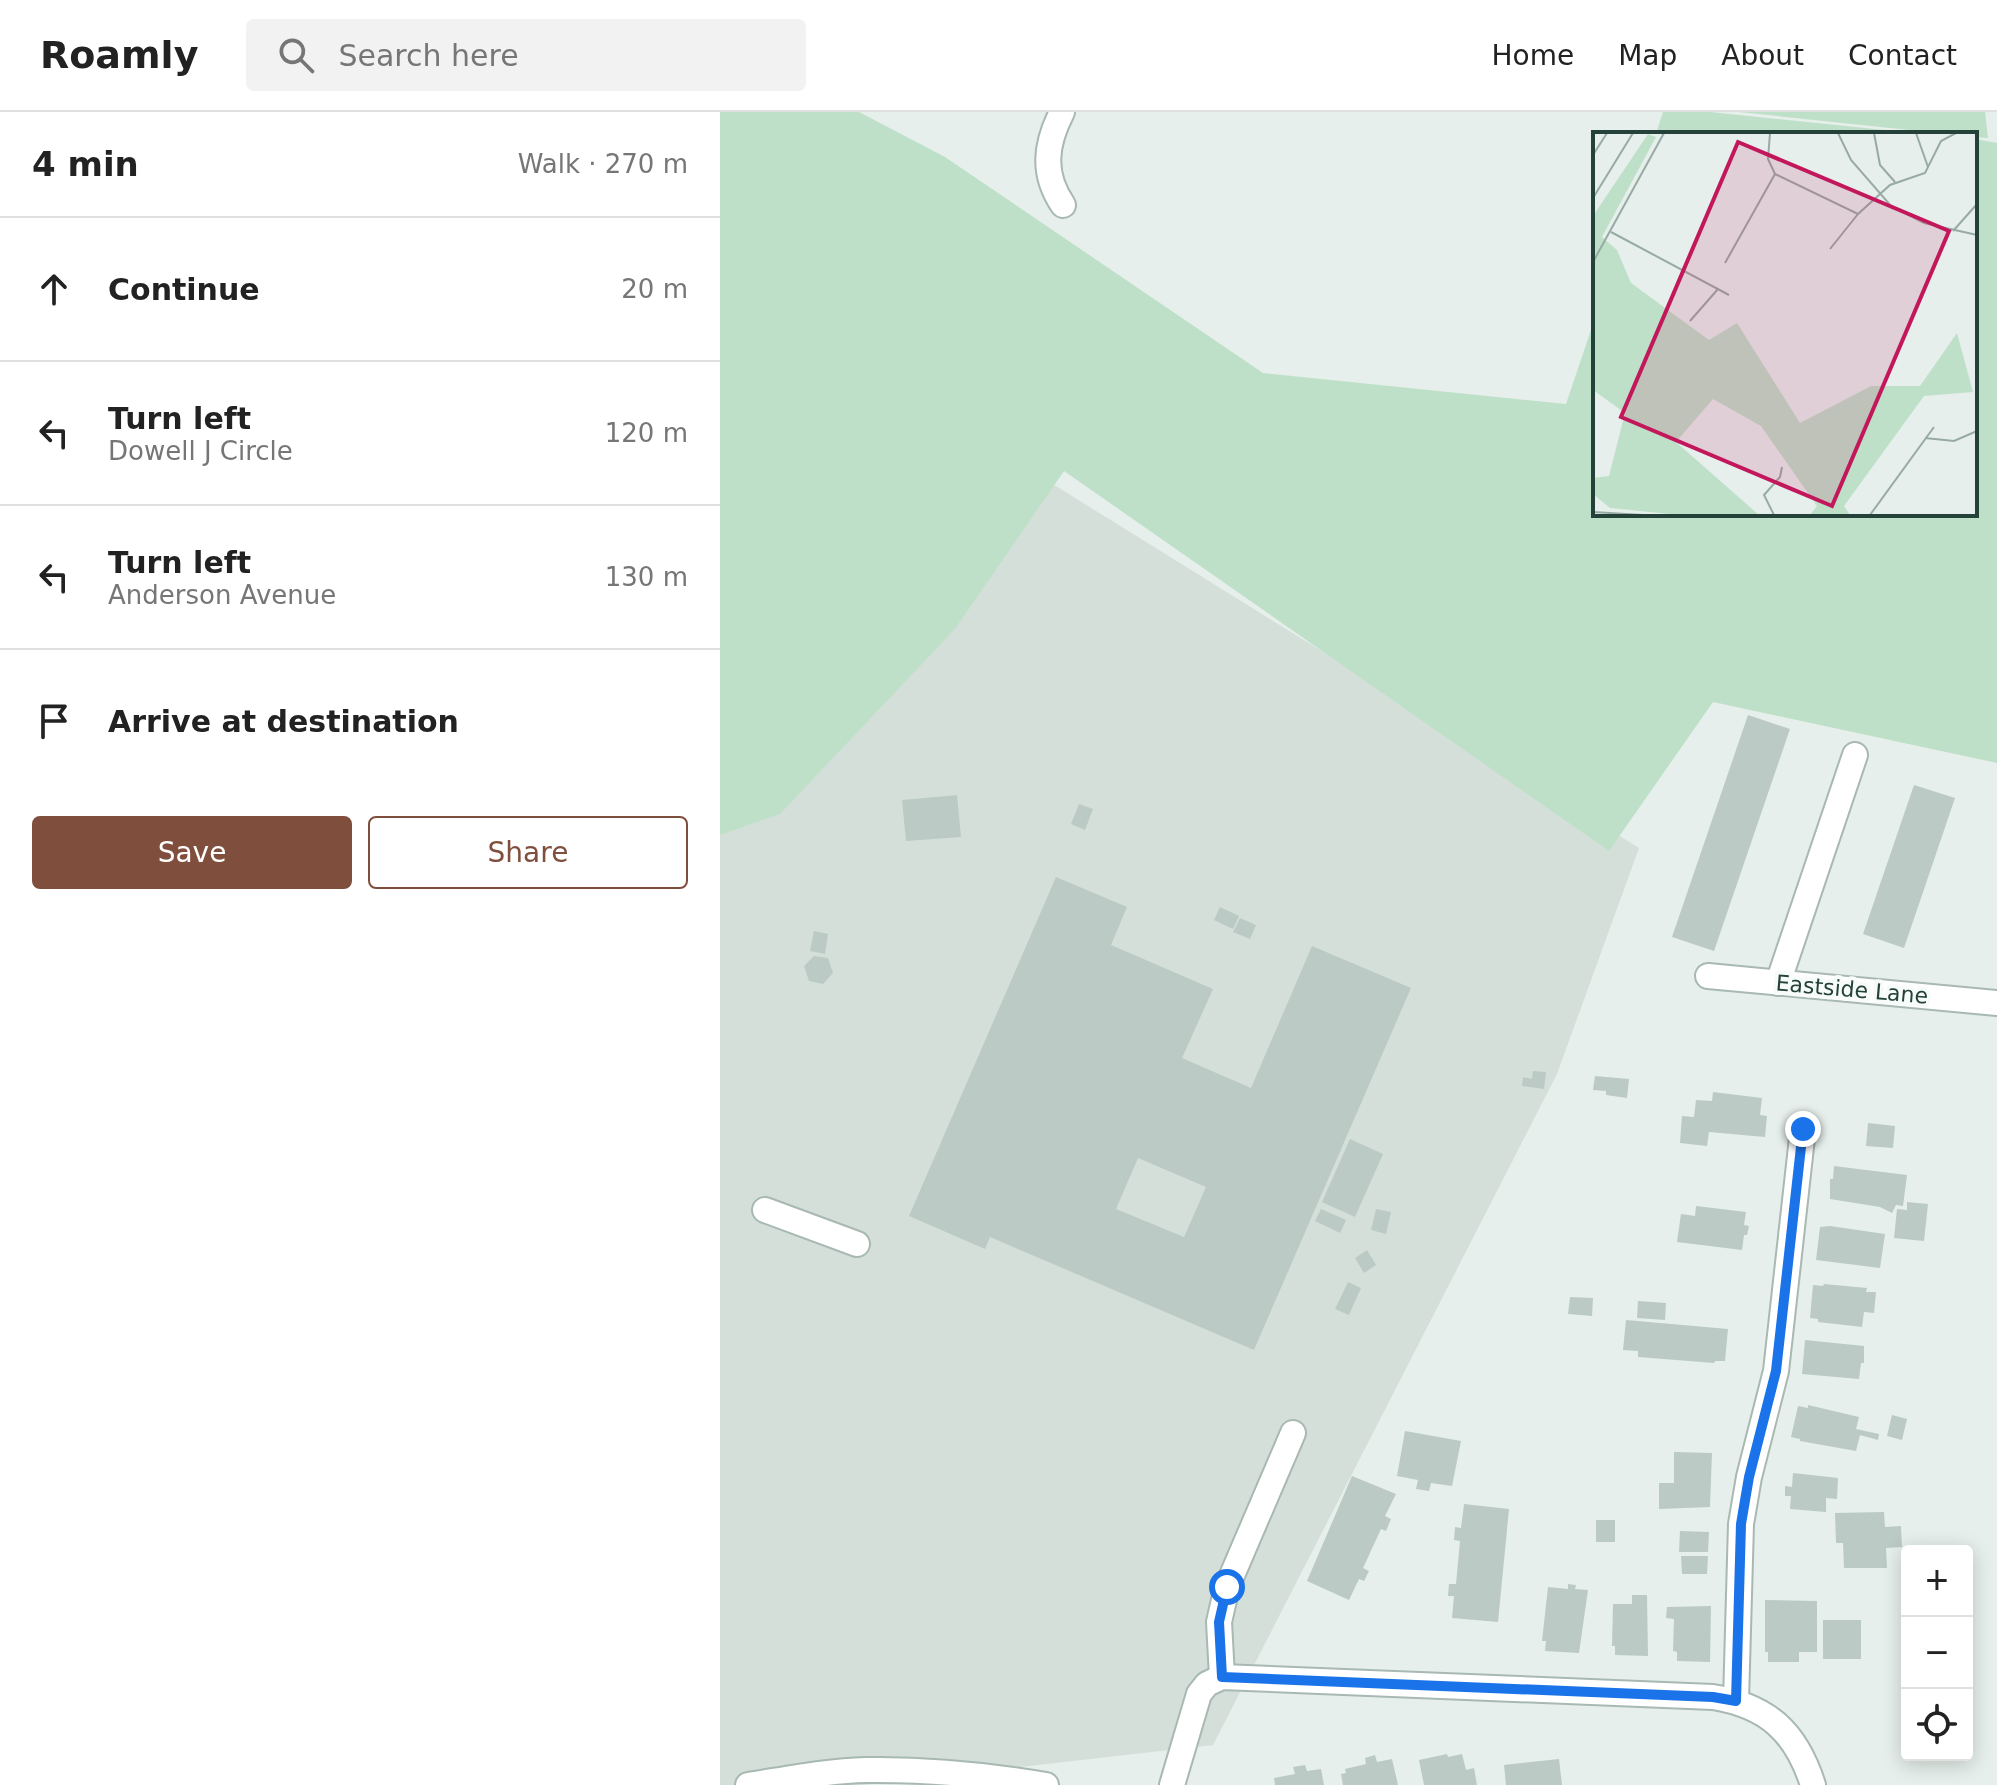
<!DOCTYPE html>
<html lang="en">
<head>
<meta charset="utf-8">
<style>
  :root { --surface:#fff; --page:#f2f2f2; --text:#222; --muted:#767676; --line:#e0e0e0; --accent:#804e3d }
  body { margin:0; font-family:"DejaVu Sans",sans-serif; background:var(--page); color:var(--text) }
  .controls { position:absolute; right:24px; bottom:24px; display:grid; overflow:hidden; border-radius:8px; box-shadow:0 4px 20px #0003 }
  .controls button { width:72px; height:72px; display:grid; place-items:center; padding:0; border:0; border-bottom:2px solid var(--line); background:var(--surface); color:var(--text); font:40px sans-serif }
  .stop { position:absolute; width:24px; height:24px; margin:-18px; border:6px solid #1a73e8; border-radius:50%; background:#fff }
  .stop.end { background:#1a73e8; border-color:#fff; box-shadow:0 2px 8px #0008 }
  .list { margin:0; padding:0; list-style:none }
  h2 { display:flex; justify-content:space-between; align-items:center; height:104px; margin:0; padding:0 32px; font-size:34px }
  h2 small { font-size:26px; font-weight:400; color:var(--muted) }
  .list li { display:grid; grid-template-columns:52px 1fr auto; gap:24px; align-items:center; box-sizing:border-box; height:144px; padding:0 32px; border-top:2px solid var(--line) }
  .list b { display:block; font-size:30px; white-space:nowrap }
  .list p { margin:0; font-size:26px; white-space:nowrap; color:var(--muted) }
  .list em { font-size:26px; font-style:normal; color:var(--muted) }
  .actions { display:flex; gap:16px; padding:24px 32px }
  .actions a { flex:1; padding:18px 0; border:2px solid var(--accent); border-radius:8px; text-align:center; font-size:28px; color:var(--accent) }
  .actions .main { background:var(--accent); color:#fff }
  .icon { flex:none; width:44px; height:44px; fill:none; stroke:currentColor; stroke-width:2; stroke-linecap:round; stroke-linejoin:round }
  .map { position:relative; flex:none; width:1277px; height:1673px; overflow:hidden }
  header { display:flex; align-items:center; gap:48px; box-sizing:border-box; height:112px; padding:0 40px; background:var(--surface); border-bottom:2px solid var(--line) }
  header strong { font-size:38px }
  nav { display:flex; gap:44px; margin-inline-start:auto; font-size:28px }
  .search { width:560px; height:72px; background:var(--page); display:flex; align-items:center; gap:20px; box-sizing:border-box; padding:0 28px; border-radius:8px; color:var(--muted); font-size:30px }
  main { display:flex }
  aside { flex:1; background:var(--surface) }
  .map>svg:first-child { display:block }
  .built { fill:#d4dfda }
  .green { fill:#bfe0c8 }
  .building { fill:#bbcac4; fill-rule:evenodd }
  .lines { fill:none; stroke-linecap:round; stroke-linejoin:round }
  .minor-casing { stroke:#a8b8b2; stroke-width:28 }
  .minor { stroke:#fff; stroke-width:24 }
  .route { stroke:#1a73e8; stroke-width:10 }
  .labels { text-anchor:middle; stroke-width:8; stroke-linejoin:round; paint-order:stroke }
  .street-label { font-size:22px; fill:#24423a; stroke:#f7fbf9 }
  .inset-road { fill:none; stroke:#98aaa4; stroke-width:2 }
  .view { fill:#c2185b; fill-opacity:0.15; stroke:#c2185b; stroke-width:4 }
  .inset-edge { fill:none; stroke:#24423a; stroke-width:4 }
</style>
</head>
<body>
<header>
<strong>Roamly</strong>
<div class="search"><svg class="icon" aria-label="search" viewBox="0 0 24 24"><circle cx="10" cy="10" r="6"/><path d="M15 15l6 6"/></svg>Search here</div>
<nav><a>Home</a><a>Map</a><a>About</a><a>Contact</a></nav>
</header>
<main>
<aside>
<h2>4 min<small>Walk · 270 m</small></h2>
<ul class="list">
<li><svg class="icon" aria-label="ahead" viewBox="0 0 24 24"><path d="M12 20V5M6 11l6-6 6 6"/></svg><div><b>Continue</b></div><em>20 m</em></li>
<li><svg class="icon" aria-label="left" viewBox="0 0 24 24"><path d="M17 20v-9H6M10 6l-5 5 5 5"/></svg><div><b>Turn left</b><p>Dowell J Circle</p></div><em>120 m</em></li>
<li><svg class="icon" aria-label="left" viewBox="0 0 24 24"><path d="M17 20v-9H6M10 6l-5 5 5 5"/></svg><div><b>Turn left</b><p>Anderson Avenue</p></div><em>130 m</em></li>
<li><svg class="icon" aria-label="arrive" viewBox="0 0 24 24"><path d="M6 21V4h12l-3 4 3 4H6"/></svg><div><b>Arrive at destination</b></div></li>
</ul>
<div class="actions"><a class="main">Save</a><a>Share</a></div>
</aside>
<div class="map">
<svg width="1277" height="1673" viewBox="0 0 1277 1673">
  <rect width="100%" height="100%" fill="#e6efeb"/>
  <polygon class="built" points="0,244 170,271 919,736 837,962 493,1633 143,1673 0,1673"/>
  <g class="green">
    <polygon points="0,0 139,0 225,45 543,261 846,292 875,206 875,402 1255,402 1255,27 1277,31 1277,651 993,590 889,739 344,359 235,517 60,702 0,723"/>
    <polygon points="943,0 990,0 1204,22 936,22"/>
    <polygon points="1019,0 1265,0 1268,26 1255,25 1255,22 1227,22"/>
  </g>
  <g class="building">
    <polygon points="1028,603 1070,617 994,839 952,825"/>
    <polygon points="1194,673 1235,686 1184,836 1143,822"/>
    <polygon points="237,683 241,725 186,729 182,688"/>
    <polygon points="359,692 373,697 365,718 351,712"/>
    <path d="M336,765L407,795L391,833L493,877L462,946L531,976L592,834L691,876L534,1238L270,1125L265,1137L189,1104ZM418,1046L486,1075L464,1125L396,1097Z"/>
    <polygon points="500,795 519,804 513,817 494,808"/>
    <polygon points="520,806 536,813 530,827 513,820"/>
    <polygon points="94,819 108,822 105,842 90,839"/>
    <polygon points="94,844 108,846 113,861 103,872 89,869 84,854"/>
    <polygon points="813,959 826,960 824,977 802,974 803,965 812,967"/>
    <polygon points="875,964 909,967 907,986 886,983 886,979 873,978"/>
    <polygon points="993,980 1042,986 1040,1003 1047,1004 1045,1025 989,1020 987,1034 960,1031 962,1004 974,1005 976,988 992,989"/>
    <polygon points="1148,1011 1175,1014 1173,1036 1146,1034"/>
    <polygon points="630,1027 663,1042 635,1105 602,1090"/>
    <polygon points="1114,1054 1187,1063 1183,1094 1176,1093 1172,1101 1160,1095 1110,1087 1110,1067 1113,1067"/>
    <polygon points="1187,1090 1208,1092 1204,1129 1174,1126 1177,1097 1187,1098"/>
    <polygon points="976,1094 1026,1100 1024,1113 1029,1114 1027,1123 1024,1123 1022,1138 957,1130 961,1102 975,1104"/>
    <polygon points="601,1097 626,1108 620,1121 595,1109"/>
    <polygon points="656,1097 671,1100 666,1122 651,1118"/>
    <polygon points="1110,1114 1165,1122 1160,1156 1096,1148 1100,1115"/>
    <polygon points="647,1138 656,1153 644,1161 635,1146"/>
    <polygon points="628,1170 641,1176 629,1203 615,1197"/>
    <polygon points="1104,1172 1147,1176 1146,1180 1156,1180 1154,1201 1144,1200 1142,1215 1098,1210 1098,1207 1090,1206 1093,1173 1103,1174"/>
    <polygon points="850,1185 873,1186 872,1204 848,1202"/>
    <polygon points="918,1189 946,1191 945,1208 917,1206"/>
    <polygon points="906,1208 1008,1217 1005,1249 995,1249 994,1251 918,1245 918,1239 903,1238"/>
    <polygon points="1085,1228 1144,1234 1144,1251 1141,1251 1139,1267 1082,1262"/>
    <polygon points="1088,1293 1139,1305 1136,1317 1159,1322 1158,1328 1140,1323 1136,1339 1080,1329 1080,1327 1071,1325 1078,1294 1088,1296"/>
    <polygon points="1172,1303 1187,1307 1182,1328 1167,1324"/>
    <polygon points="685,1319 741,1329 732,1374 711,1371 709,1379 696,1377 698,1368 677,1364"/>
    <polygon points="954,1340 992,1341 990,1395 939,1397 939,1371 954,1371"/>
    <polygon points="1073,1361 1118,1366 1117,1387 1106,1386 1106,1400 1070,1397 1071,1384 1065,1384 1065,1374 1072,1375"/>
    <polygon points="632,1364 676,1382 665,1404 671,1407 666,1419 661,1417 643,1456 649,1459 644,1469 639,1467 629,1488 587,1469"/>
    <polygon points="744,1392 789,1397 778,1510 732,1506 734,1484 728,1484 729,1472 736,1472 740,1429 734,1428 735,1415 741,1416"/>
    <polygon points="1164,1400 1165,1415 1181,1414 1182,1435 1166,1436 1167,1456 1124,1456 1123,1431 1116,1431 1115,1401"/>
    <rect x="876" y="1408" width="19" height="22"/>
    <polygon points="960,1419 989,1420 988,1440 959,1440"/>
    <polygon points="961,1444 988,1444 987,1462 962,1462"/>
    <polygon points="848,1472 856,1473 855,1477 868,1478 859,1541 825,1539 826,1529 822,1529 828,1475 848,1477"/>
    <polygon points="912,1483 927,1483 928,1544 895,1543 895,1534 892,1534 893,1492 912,1492"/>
    <polygon points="1045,1488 1097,1489 1097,1540 1079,1540 1079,1550 1048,1550 1048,1540 1045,1540"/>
    <polygon points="991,1494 990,1550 957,1549 957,1540 953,1539 954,1507 946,1506 947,1495"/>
    <rect x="1103" y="1508" width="38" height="39"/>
    <polygon points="727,1642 728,1645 742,1642 746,1658 754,1656 757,1673 704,1673 699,1648"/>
    <polygon points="655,1643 657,1650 672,1647 678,1673 623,1673 621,1662 626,1661 625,1657 646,1652 645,1646"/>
    <polygon points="839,1647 842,1673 786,1673 784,1653"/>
    <polygon points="585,1653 587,1659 601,1657 604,1673 555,1673 554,1666 575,1662 573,1655"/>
  </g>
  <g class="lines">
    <defs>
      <g id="minor">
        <path d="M342,0C325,33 322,62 343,93"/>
        <polyline points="988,864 1277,891"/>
        <polyline points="1058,871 1135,643"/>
        <polyline points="45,1098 137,1132"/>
        <polyline points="502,1565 499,1510 507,1475 573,1321"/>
        <polyline points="1016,1589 1021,1412 1029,1365 1056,1259 1083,1017"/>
        <path d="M28,1673C67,1667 106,1659 146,1658C205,1657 267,1663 326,1673"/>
        <path d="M452,1673L479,1582L487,1572L502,1565L993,1585C1048,1594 1076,1620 1093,1673"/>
      </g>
    </defs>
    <use href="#minor" class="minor-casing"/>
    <use href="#minor" class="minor"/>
  </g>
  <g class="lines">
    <polyline class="route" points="507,1475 499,1510 502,1565 993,1585 1016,1589 1021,1412 1029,1365 1056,1259 1083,1017"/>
  </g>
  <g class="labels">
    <g class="street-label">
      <text transform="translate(1132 877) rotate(5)" y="8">Eastside Lane</text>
    </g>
  </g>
  <g transform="translate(873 20)">
    <rect width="384" height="384" fill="#e6efeb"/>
    <path d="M55,2L63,5L9,105L24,118L38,151L116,208L144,191L207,291L278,254H327L364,201L380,260L331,264L251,374L257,383H217L224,374L168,294L120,267L83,310L166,383H87L17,376L0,362V346L16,344L32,281L0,258V84Z" fill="#bfe0c8"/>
    <path class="inset-road" d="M177,1L175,27L182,42L265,82L297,53L332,41L348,9L363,1M245,1L258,28L298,74L331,91L384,103M281,1L287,33L302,50M323,1L335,35M0,23L14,1M0,66L40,1M360,99L384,72M18,100L136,163M237,117L265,82M0,130L71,1M132,131L182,42M97,189L125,157M332,306L361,309L384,299M0,380L50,383M181,383L171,363L187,345L189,335M277,383L341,295"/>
    <path class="view" d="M145,10L356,99L239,374L28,285Z"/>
    <rect width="384" height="384" class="inset-edge"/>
  </g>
</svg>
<div class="controls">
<button>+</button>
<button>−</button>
<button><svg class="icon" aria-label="locate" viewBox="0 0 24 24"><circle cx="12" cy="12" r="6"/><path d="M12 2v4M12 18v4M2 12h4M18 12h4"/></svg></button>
</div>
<div class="stop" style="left:507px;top:1475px"></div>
<div class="stop end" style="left:1083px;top:1017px"></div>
</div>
</main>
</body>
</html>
